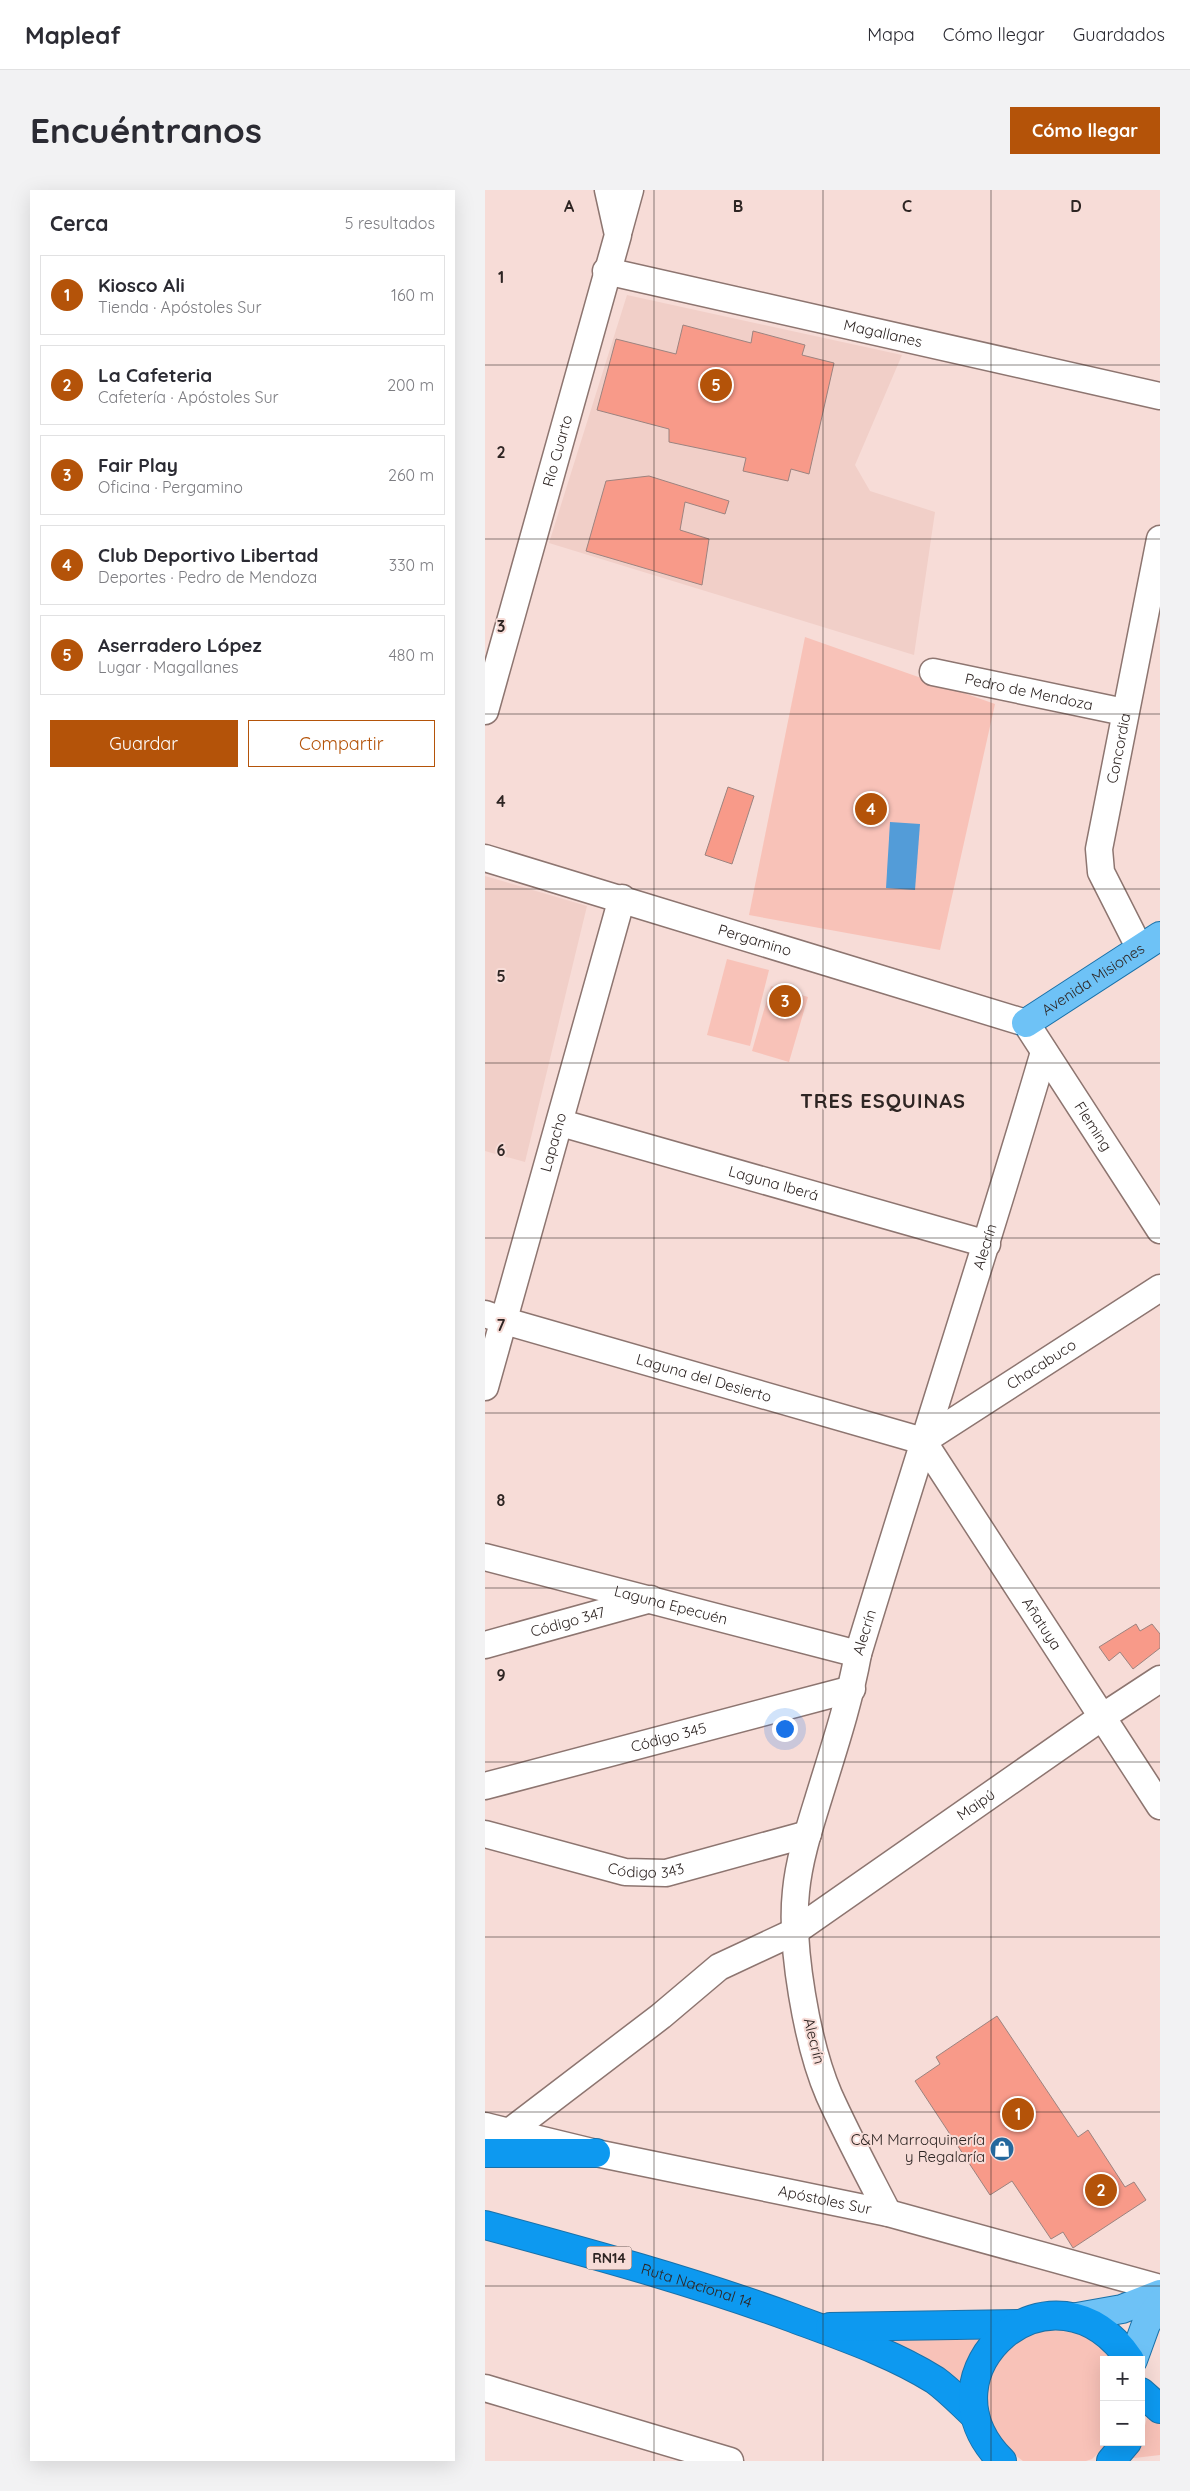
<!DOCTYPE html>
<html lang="es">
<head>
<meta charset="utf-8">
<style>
  :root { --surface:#fff; --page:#f2f2f3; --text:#2b2b33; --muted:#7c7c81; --line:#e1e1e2; --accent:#b45309 }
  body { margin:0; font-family:Quicksand,sans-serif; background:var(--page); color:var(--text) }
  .controls { position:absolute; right:15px; bottom:15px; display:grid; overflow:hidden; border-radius:0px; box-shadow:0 5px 20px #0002 }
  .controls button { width:45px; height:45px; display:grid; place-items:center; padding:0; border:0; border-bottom:1px solid var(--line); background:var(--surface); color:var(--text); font:25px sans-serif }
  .you { position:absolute; left:299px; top:1538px; width:18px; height:18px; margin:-12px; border:4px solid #fff; border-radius:50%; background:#1a73e8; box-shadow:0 0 0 8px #1a73e833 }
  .badge { display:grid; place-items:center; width:32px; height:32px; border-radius:50%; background:var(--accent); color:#fff; font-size:16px; font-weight:700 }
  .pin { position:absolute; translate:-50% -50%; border:2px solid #fff; box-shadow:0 1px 5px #0006 }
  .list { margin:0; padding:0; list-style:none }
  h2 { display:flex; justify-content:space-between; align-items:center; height:65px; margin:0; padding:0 20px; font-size:21px }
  h2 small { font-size:16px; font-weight:400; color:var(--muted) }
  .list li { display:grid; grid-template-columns:32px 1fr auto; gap:15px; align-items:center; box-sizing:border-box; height:80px; margin:0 10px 10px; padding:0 10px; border:1px solid var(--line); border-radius:0px }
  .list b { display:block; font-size:19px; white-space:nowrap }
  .list p { margin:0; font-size:16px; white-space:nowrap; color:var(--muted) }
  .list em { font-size:16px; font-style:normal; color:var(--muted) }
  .actions { display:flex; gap:10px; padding:15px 20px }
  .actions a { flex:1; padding:11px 0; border:1px solid var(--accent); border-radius:0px; text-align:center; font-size:18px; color:var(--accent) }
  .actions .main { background:var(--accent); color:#fff }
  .map { position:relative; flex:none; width:675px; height:2271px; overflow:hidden; border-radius:0px }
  header { display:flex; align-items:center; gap:30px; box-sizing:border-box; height:70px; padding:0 25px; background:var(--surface); border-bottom:1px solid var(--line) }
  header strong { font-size:24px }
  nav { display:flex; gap:28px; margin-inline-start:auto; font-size:18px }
  .intro { display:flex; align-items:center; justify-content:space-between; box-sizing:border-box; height:120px; padding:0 30px }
  h1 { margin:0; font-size:35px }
  .button { padding:12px 22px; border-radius:0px; background:var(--accent); color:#fff; font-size:18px; font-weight:700 }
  main { display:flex; gap:30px; padding:0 30px }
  aside { flex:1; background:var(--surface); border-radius:0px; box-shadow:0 5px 20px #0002 }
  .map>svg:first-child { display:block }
  .built { fill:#f1cfc8 }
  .green { fill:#f8c2b8 }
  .water { fill:#539cd8 }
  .building { fill:#f89a89; stroke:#9c837f }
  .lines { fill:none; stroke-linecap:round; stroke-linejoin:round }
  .minor-casing { stroke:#8d7570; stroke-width:29 }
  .major-casing { stroke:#1970a8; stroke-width:30 }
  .highway-casing { stroke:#1970a8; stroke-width:30 }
  .minor { stroke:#fff; stroke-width:26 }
  .major { stroke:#6ec2f6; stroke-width:28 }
  .highway { stroke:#0d99f0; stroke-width:28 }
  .grid { fill:none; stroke:#2e2523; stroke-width:1; stroke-opacity:0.55 }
  .labels { text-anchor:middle; stroke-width:4; stroke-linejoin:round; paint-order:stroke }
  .shield { fill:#f7dcd7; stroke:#6a5c59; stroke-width:1 }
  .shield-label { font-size:14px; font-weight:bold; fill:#2e2523 }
  .street-label { font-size:15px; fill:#2e2523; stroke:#f7dcd7 }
  .poi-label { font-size:15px; fill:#2e2523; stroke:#f7dcd7; text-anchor:end }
  .district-label { font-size:20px; font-weight:bold; letter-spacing:1px; fill:#2e2523; stroke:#f7dcd7 }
  .grid-label { font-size:16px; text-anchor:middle; font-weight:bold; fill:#2e2523; stroke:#f7dcd7; stroke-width:4; stroke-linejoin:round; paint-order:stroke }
</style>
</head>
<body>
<header>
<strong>Mapleaf</strong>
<nav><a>Mapa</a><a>Cómo llegar</a><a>Guardados</a></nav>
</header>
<div class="intro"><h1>Encuéntranos</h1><a class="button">Cómo llegar</a></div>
<main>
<aside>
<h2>Cerca<small>5 resultados</small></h2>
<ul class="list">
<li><span class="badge">1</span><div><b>Kiosco Ali</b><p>Tienda · Apóstoles Sur</p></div><em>160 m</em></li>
<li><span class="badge">2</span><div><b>La Cafeteria</b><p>Cafetería · Apóstoles Sur</p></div><em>200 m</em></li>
<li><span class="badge">3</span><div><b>Fair Play</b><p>Oficina · Pergamino</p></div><em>260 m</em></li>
<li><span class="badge">4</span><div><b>Club Deportivo Libertad</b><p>Deportes · Pedro de Mendoza</p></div><em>330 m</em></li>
<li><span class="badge">5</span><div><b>Aserradero López</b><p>Lugar · Magallanes</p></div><em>480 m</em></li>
</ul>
<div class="actions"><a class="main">Guardar</a><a>Compartir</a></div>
</aside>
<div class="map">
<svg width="675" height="2271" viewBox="0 0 675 2271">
  <rect width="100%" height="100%" fill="#f7dcd7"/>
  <g class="built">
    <polygon points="142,105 417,165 370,275 385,301 450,322 429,465 64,353"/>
    <polygon points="0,686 102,716 40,972 0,961"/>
  </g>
  <g class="green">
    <polygon points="320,447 510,514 455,760 264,725"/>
    <polygon points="242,769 284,780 265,856 222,845"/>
    <polygon points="286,796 323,807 304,872 267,861"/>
    <path d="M562,2140C596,2141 603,2146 627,2170H619V2252H625L607,2269L601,2271H538L518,2256L506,2238L501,2195L509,2175L522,2157L541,2145Z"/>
    <path d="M504,2141C488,2160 479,2174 476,2199L434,2163L409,2153L376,2145Z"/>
    <polygon points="664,2219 675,2233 675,2265 641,2269 653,2252 656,2252"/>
  </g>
  <polygon class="water" points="405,632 435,634 430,700 401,698"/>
  <g class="building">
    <polygon points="198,135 266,153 268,141 320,155 317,165 349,173 324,284 306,279 303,291 258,281 261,268 184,252 184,239 112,220 131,149 191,164"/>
    <polygon points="164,286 244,311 240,324 200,312 195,340 224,349 217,395 101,361 121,291"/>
    <polygon points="243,597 269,606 247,674 220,665"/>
    <polygon points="651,1434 655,1441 667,1434 675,1444 675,1458 648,1479 635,1462 624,1471 614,1457"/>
    <polygon points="512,1826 593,1947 603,1940 640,1997 649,1992 661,2010 588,2058 578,2042 566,2049 527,1991 505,2005 430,1891 455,1874 451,1867"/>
  </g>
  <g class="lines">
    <defs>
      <g id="minor">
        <polyline points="134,40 145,0"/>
        <path id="s1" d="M121,81L675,206"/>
        <path id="s2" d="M448,482L639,522"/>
        <path id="s3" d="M0,521L133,45L123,0"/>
        <path id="s4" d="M0,668L541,833L675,1040"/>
        <path id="s5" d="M655,759L616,682L614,659L675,349"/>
        <path id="s6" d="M76,933L502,1054"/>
        <path id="s7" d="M0,1124L20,1131L438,1251"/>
        <path id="s8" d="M0,1197L137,708"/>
        <path id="s9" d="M438,1251L675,1616"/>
        <path id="s10" d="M438,1251L675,1098"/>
        <path id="s11" d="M0,1367L373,1464"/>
        <path id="s12" d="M0,1455L166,1409"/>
        <path id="s13" d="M0,1596L367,1499"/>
        <path id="s14" d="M0,1644L140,1682L181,1683L323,1644"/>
        <path id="s15" d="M0,1936L111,1963L403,2023L675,2098"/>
        <path id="s16" d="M24,1942L176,1826L234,1777L309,1742L617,1527L675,1489"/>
        <path id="s17" d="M403,2023C383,1984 362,1945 344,1905C322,1854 305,1756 311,1701C314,1670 324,1639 333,1610C348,1561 364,1514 373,1464C434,1263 500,1063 559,862"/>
        <polyline points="0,2198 245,2271"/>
      </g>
      <g id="major">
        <path id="s18" d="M541,833L675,746"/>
        <polyline points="592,2127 637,2119 675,2104"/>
        <polyline points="648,2170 661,2134 675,2113"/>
      </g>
      <g id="highway">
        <polyline points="0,1963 111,1963"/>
        <path id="s19" d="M0,2035C104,2063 207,2091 308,2128C356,2146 407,2163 450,2190C464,2200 477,2214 490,2226"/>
        <polyline points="345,2137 534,2134"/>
        <polyline points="656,2202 675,2219"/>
        <path d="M517,2271C427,2182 569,2058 645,2170"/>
        <polyline points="626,2271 642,2252"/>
      </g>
    </defs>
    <use href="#minor" class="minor-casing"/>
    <use href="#major" class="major-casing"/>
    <use href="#highway" class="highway-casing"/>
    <use href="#minor" class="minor"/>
    <use href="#major" class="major"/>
    <use href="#highway" class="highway"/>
  </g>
  <path class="grid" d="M169,0V2271M338,0V2271M506,0V2271M0,175H675M0,349H675M0,524H675M0,699H675M0,873H675M0,1048H675M0,1223H675M0,1398H675M0,1572H675M0,1747H675M0,1922H675M0,2096H675"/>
  <defs>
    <symbol id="shop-disc" viewBox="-11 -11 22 22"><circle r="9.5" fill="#23689d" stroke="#f7dcd7"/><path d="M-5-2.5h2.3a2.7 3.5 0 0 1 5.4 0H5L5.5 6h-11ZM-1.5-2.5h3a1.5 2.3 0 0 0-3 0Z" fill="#fff"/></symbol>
  </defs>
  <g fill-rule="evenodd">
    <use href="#shop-disc" x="503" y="1945" width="28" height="28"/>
  </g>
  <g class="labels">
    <rect class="shield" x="101.5" y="2056.5" width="45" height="23" rx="4"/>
    <g class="shield-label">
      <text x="124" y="2073">RN14</text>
    </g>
    <g class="street-label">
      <text dy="5" stroke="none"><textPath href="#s1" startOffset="284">Magallanes</textPath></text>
      <text dy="5" stroke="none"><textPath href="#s3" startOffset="270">Río Cuarto</textPath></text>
      <text dy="5" stroke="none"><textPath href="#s2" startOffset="98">Pedro de Mendoza</textPath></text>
      <text dy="5" stroke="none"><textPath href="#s5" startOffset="212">Concordia</textPath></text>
      <text dy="5" stroke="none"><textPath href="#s4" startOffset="282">Pergamino</textPath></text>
      <text dy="5" stroke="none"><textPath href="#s18" startOffset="80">Avenida Misiones</textPath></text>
      <text dy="5" stroke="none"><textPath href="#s4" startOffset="689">Fleming</textPath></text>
      <text dy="5" stroke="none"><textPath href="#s8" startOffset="254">Lapacho</textPath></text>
      <text dy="5" stroke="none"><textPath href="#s6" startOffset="221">Laguna Iberá</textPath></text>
      <text dy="5" stroke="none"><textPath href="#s17" startOffset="1012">Alecrín</textPath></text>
      <text dy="5" stroke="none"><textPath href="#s10" startOffset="141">Chacabuco</textPath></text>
      <text dy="5" stroke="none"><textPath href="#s7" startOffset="228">Laguna del Desierto</textPath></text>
      <text dy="5" stroke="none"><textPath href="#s11" startOffset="192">Laguna Epecuén</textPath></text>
      <text dy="5" stroke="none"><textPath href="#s12" startOffset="86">Código 347</textPath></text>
      <text dy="5" stroke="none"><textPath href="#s9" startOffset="218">Añatuya</textPath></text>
      <text dy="5" stroke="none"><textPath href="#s17" startOffset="608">Alecrín</textPath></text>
      <text dy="5" stroke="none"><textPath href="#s13" startOffset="190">Código 345</textPath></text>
      <text dy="5" stroke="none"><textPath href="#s16" startOffset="572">Maipú</textPath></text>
      <text dy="5" stroke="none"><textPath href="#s14" startOffset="166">Código 343</textPath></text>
      <text transform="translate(329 1851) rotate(76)" y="5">Alecrín</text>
      <text dy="5" stroke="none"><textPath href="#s15" startOffset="348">Apóstoles Sur</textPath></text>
      <text dy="5" stroke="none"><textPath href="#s19" startOffset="220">Ruta Nacional 14</textPath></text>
    </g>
    <g class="poi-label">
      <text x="500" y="1955">C&amp;M Marroquinería<tspan x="500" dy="17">y Regalaría</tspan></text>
    </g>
    <g class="district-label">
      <text x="398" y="918">TRES ESQUINAS</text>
    </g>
  </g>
  <g class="grid-label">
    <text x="84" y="22">A</text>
    <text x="253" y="22">B</text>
    <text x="422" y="22">C</text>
    <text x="591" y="22">D</text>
    <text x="16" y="93">1</text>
    <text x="16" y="268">2</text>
    <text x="16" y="442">3</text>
    <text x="16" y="617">4</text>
    <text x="16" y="792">5</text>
    <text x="16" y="966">6</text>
    <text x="16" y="1141">7</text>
    <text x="16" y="1316">8</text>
    <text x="16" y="1491">9</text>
  </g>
</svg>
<div class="controls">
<button>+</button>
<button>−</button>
</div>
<div class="you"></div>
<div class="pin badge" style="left:533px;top:1924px">1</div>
<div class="pin badge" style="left:616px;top:2000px">2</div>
<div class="pin badge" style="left:300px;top:811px">3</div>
<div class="pin badge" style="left:386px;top:619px">4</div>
<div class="pin badge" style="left:231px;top:195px">5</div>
</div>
</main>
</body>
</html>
